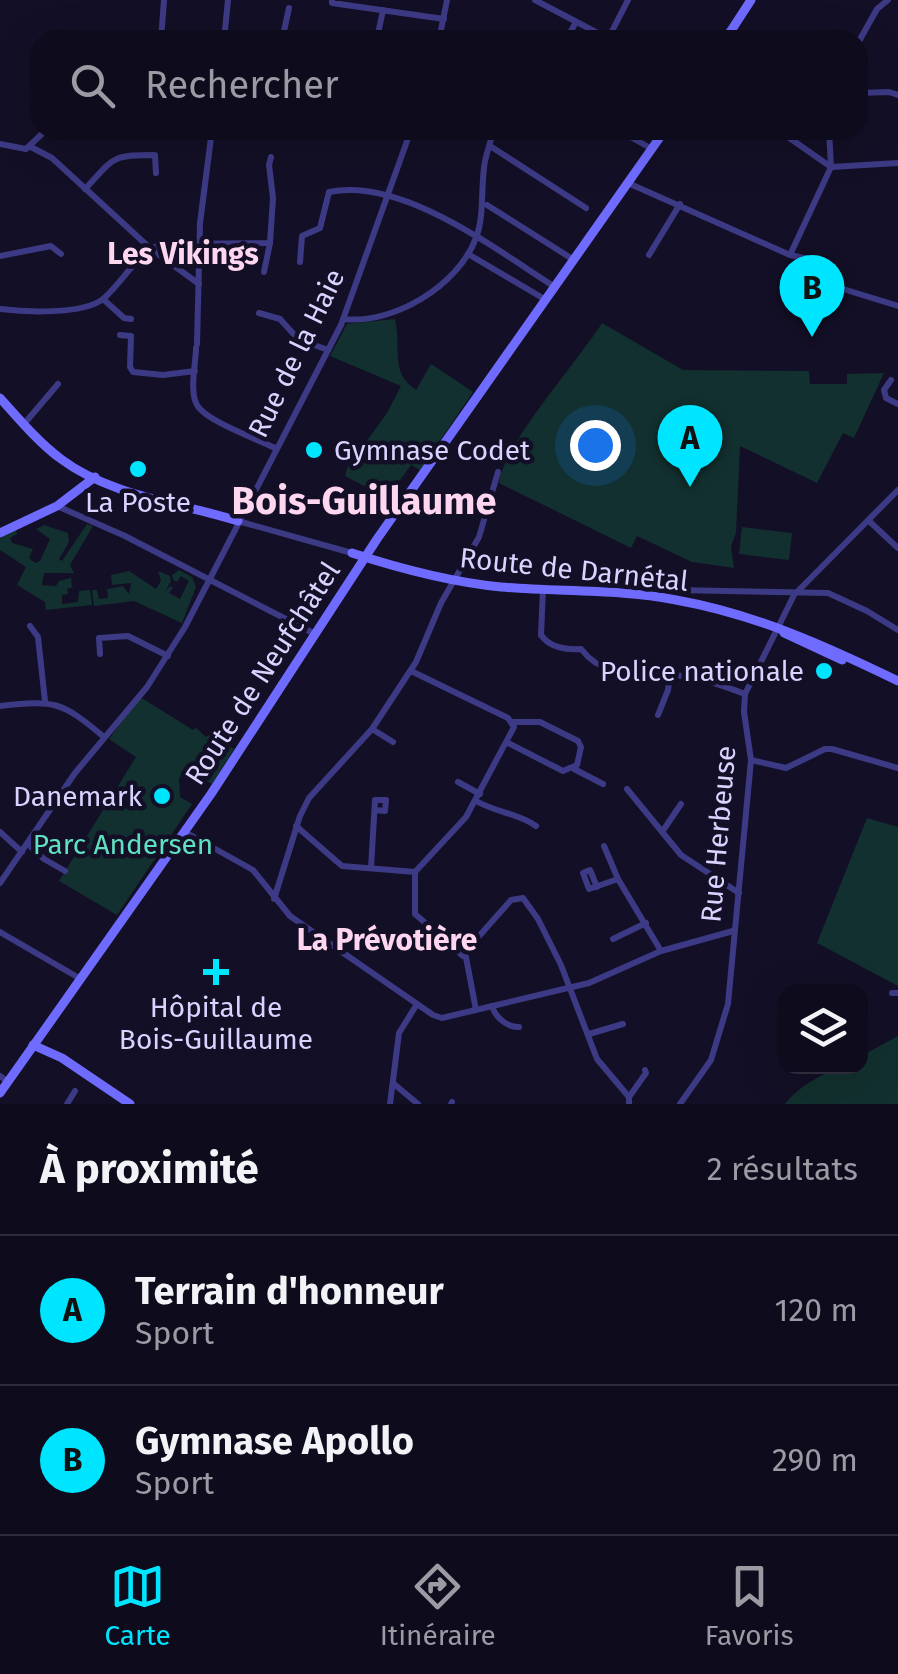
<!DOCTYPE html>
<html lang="fr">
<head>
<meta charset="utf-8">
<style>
  :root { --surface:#0e0b1c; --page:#171425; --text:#f1f3f6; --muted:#9b9ba3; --line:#2e2b3b; --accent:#00e5ff }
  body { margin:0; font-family:"Fira Sans",sans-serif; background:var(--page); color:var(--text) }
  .controls { position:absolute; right:30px; bottom:30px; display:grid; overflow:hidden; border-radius:20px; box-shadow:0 10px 40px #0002 }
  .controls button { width:90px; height:90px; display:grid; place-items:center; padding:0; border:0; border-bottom:2px solid var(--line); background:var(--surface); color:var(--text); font:50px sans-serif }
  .you { position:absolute; left:595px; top:445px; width:35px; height:35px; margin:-25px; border:8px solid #fff; border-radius:50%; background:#1a73e8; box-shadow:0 0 0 15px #1a73e833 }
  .badge { display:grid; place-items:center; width:65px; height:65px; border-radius:50%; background:var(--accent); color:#111; font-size:32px; font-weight:700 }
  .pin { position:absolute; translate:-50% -82px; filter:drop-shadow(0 2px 5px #0008) }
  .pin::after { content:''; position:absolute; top:52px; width:35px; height:30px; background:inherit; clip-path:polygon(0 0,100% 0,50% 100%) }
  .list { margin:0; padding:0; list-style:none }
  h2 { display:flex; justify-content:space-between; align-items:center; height:130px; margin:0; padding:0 40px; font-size:42px }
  h2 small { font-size:32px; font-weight:400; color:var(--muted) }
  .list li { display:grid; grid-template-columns:65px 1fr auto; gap:30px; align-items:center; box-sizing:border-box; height:150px; padding:0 40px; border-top:2px solid var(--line) }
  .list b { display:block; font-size:38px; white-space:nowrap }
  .list p { margin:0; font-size:32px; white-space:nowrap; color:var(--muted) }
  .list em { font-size:32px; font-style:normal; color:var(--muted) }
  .icon { flex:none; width:55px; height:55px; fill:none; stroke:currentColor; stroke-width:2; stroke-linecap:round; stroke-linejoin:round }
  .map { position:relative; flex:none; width:898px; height:1104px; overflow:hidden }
  .search { position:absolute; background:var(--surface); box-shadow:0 10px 40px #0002; left:30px; right:30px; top:30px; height:110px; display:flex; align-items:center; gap:25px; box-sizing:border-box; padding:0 35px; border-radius:30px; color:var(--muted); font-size:38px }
  .sheet { height:430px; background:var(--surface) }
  nav { display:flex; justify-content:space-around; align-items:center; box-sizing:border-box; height:140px; border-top:2px solid var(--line); background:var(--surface); font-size:28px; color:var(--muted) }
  nav a { display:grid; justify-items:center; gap:5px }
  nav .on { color:var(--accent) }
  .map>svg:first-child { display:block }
  .green { fill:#12302f }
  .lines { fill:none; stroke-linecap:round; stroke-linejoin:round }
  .street { stroke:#3d3a85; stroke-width:6 }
  .secondary { stroke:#6f6bff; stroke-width:9 }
  .poi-dot { fill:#00e5ff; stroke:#130f26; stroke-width:4 }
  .labels { text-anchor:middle; stroke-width:9; stroke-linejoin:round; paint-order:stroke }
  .street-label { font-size:28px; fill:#d9d4ff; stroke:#130f26 }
  .poi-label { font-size:28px; fill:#d9d4ff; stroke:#130f26 }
  .park-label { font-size:28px; fill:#5fe0c0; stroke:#130f26 }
  .neighbourhood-label { font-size:30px; font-weight:bold; fill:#ffd6f0; stroke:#130f26 }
  .district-label { font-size:38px; font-weight:bold; fill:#ffd6f0; stroke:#130f26 }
</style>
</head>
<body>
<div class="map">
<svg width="898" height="1104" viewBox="0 0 898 1104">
  <rect width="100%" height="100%" fill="#130f26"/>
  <g class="green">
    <path d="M395,319C402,349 389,372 416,390L431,364L473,392L420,470L411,465L387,498L345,476L347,468L387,413L401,386L330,356L347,324Z"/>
    <path d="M602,323L683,370L809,371L810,384H847V374L884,373L854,438L843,433L817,483L740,446L736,533L731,546L734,568L692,562L637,536L631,548L499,483C502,446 579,360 602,323Z"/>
    <polygon points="87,524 93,526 70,565 74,573 44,573 42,585 56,586 59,581 75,577 71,579 72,587 67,589 68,594 62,595 62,604 78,602 79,591 90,590 92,605 46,610 45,602 17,585 26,567 0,550 0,538 16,530 17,534 10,538 12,543 33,549 29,558 35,563 40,561 50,539 36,529 44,525 68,533 69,542 59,559 62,561"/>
    <polygon points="742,527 792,533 789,560 739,554"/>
    <polygon points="179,570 192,577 196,587 182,623 134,601 94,606 92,590 97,590 99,599 108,598 107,589 123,586 129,594 131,583 112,585 111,575 129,571 156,589 161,581 158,571 170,576 171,581 165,592 170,586 173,588 169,593 180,599 189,581 181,576 177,582 173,580 172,575"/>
    <polygon points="140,697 193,730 196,728 206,737 209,735 234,749 212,784 185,768 179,779 180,797 192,804 117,915 59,881 136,757 109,739"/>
    <polygon points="867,818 898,827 898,986 817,943"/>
    <path d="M898,1036V1104H785C803,1082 833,1066 860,1066L861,1056Z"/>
  </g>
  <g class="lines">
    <g class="street">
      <polyline points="332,0 332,3 444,19"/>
      <polyline points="535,0 611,40"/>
      <polyline points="378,34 383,10"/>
      <polyline points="608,39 628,0"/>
      <polyline points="161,40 164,0"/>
      <polyline points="224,40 228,0"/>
      <polyline points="282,40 289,8"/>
      <polyline points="439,40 447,0"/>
      <polyline points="566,40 576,22"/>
      <polyline points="858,43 877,9 888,0"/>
      <polyline points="858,93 889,92 898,95"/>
      <polyline points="618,130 652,149"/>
      <polyline points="778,130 831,167 898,163"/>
      <polyline points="0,144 26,149 46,130"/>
      <polyline points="490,146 586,208"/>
      <polyline points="31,147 52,158 151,249 199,284"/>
      <polyline points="628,183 790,255 822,262 843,289 898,306"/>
      <path d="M85,189C115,157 111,155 155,155L156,173"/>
      <polyline points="487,205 574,260"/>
      <polyline points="468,254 546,300"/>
      <polyline points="649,255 680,204"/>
      <polyline points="790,255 831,167 829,130"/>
      <polyline points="0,256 51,246 61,254"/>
      <path d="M300,262L302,236L320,228L329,192C402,177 495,249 555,287"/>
      <polyline points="264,272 270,243"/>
      <polyline points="103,299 124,318 131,319"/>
      <path d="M0,309C24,312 83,315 103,299C123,282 136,254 161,244L270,243L273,198L269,165L271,157"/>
      <polyline points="259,313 280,319 298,339 328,350"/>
      <path d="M343,319C393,325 458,286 476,238C484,217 481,191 484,168C485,155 491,143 493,130"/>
      <polyline points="120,335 131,336 130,367 133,372 163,375 195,371"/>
      <polyline points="197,344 200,223 212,130"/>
      <path d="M196,348C196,363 189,391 197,405C206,421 257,439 275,448"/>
      <polyline points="891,380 884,390 886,398 898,404"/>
      <polyline points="24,424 58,384"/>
      <polyline points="57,506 125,536 315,634"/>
      <polyline points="238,521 352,553"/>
      <polyline points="869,521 898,548"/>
      <path d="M543,589L541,635C550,648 566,650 581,649C610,686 650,669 691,677C709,680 728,688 745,694"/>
      <polyline points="675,590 828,593 867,611 898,630"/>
      <polyline points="30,626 38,637 45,701"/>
      <polyline points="100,654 99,638 128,636 168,656"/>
      <polyline points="411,671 508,718 514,727 466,817 415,872"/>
      <path d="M0,706C55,700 61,701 104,737"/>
      <polyline points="658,715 668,690 670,675"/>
      <polyline points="372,729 393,742"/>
      <polyline points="508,743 563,771 577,765 581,747 578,741 540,722 513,722"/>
      <polyline points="751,760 786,768 825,749 832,749 898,768"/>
      <polyline points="574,769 603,784"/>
      <polyline points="458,782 480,794"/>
      <polyline points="627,789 681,855 739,893"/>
      <path d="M476,801C495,812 520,814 536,826"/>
      <polyline points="296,826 342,866 415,872 415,914 463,956"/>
      <polyline points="0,832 22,852"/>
      <polyline points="185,832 253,870 290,916 433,1015 442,1018 589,983 661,951 733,931"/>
      <polyline points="662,832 681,804"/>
      <polyline points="28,844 44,859 65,871"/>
      <polyline points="604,846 618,879"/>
      <polyline points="371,868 375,800 386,800 385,811 375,810"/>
      <polyline points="0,883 75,773 147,687 185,627 341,325 411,130"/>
      <polyline points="597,887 590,870 583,873 589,889 618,879 661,951"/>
      <polyline points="274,899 300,816 309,798 372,729 416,662 441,603 479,537 498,472"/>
      <polyline points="0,932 79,978"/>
      <polyline points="613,939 646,923"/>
      <polyline points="892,993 898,993"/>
      <path d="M492,1006C495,1017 508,1028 519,1027"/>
      <polyline points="476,1010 465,952 511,900 523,898 538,919 561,965 597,1059 629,1097 629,1104"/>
      <polyline points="589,1034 623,1024"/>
      <polyline points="0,1076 8,1082"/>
      <polyline points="394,1084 418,1104"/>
      <polyline points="629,1097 646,1073 645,1070"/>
      <polyline points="67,1104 75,1091"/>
      <polyline points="390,1104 399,1033 417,1004"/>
      <polyline points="451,1104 452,1102"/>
      <polyline points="680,1104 711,1060 728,1004 751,760 744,712 745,694 794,595 898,490"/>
    </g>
    <g class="secondary">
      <polyline points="725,40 751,0"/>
      <path d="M0,398C19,419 38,442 61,459C110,496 181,503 238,521"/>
      <polyline points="0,533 57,506 95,477"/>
      <path d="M352,553C401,569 450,582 501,587C559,592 619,589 676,600C755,614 826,646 898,681"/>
      <polyline points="784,633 842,660"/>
      <polyline points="33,1045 62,1058 130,1104"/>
      <polyline points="0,1093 211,794 377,539 665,130"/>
    </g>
  </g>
  <g class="poi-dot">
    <circle cx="314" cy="450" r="10"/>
    <circle cx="138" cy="469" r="10"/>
    <circle cx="824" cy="671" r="10"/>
    <circle cx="162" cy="796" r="10"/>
    <path d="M211 957h10v10h10v10h-10v10h-10v-10h-10v-10h10z"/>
  </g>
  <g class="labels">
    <g class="street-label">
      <text transform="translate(296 353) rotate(-64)" y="10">Rue de la Haie</text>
      <text transform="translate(574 569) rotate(6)" y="10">Route de Darnétal</text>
      <text transform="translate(262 673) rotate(-57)" y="10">Route de Neufchâtel</text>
      <text transform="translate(718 834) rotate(-85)" y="10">Rue Herbeuse</text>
    </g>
    <g class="poi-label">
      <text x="334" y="460" text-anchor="start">Gymnase Codet</text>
      <text x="138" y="512">La Poste</text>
      <text x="804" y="681" text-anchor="end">Police nationale</text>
      <text x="142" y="806" text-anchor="end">Danemark</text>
      <text x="216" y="1017">Hôpital de<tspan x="216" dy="32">Bois-Guillaume</tspan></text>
    </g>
    <g class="park-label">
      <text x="123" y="854">Parc Andersen</text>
    </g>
    <g class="neighbourhood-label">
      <text x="183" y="264">Les Vikings</text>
      <text x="387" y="950">La Prévotière</text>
    </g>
    <g class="district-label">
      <text x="364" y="514">Bois-Guillaume</text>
    </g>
  </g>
</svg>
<div class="controls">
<button><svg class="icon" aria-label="layers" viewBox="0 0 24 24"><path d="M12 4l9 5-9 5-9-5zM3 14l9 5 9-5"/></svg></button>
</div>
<div class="you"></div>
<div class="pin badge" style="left:690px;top:487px">A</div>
<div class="pin badge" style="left:812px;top:337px">B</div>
<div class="search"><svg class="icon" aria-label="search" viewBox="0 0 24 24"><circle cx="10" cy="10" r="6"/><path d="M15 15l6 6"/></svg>Rechercher</div>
</div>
<section class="sheet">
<h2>À proximité<small>2 résultats</small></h2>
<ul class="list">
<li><span class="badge">A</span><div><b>Terrain d'honneur</b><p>Sport</p></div><em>120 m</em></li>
<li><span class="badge">B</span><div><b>Gymnase Apollo</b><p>Sport</p></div><em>290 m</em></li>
</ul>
</section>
<nav>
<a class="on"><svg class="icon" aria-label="map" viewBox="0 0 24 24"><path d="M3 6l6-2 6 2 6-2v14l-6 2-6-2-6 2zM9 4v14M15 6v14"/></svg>Carte</a>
<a><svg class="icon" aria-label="directions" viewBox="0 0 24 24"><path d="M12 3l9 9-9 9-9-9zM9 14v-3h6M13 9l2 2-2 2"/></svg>Itinéraire</a>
<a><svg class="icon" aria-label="saved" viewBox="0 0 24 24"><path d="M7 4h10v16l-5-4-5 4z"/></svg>Favoris</a>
</nav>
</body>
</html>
